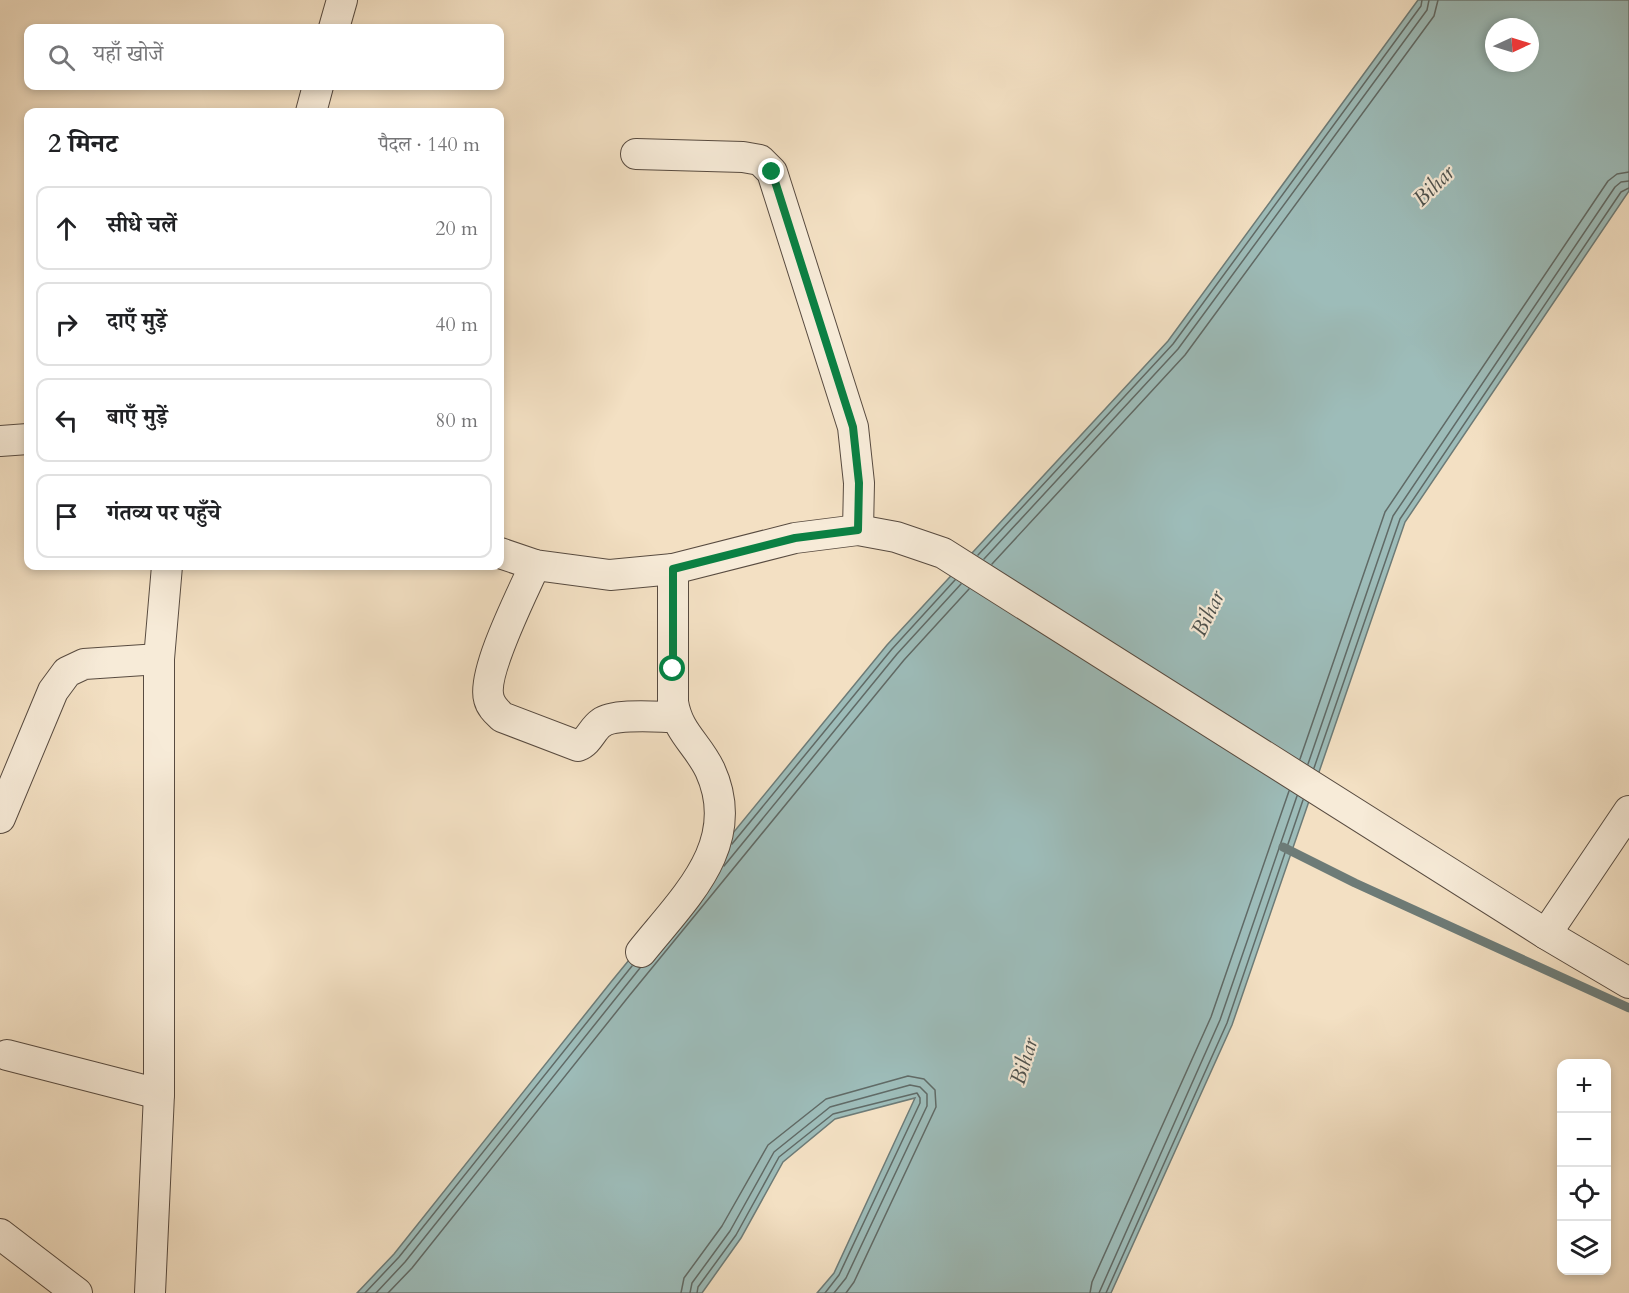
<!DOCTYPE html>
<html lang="hi">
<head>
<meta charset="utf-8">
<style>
  :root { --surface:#fff; --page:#f2f2f2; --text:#202124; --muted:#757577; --line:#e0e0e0 }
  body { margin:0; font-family:Cardo,"Noto Serif Devanagari",serif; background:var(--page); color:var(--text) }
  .controls { position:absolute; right:18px; bottom:18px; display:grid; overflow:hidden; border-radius:12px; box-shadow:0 3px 9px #0003 }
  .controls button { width:54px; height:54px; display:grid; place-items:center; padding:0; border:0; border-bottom:2px solid var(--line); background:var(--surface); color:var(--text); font:30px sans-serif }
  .compass { position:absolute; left:1485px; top:18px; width:54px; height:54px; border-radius:50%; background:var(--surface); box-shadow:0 3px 9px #0003; rotate:86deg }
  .stop { position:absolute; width:18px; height:18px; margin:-14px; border:4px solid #0b8043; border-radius:50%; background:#fff }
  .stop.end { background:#0b8043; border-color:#fff; box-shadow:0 2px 6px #0008 }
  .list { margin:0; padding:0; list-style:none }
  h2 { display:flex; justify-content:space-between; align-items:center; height:78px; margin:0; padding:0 24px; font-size:26px }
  h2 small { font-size:20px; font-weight:400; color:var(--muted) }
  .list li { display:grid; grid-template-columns:39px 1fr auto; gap:18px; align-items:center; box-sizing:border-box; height:84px; margin:0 12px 12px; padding:0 12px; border:2px solid var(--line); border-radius:12px }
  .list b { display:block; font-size:22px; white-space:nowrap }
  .list em { font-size:20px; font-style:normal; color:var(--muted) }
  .icon { flex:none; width:33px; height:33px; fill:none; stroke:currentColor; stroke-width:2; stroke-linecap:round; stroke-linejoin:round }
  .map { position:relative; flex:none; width:1629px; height:1293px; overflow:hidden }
  .search { position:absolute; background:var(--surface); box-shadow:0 3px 9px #0003; left:24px; top:24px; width:480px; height:66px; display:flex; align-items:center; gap:15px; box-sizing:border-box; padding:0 21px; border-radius:12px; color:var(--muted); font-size:22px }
  .panel { position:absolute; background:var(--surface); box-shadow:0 3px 9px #0003; left:24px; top:108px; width:480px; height:462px; border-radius:12px }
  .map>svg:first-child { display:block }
  .water { fill:#9dbcb9; stroke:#6d7b77; stroke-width:1.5; fill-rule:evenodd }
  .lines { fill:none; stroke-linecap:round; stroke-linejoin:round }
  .shore { stroke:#606a66; stroke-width:1.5 }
  .stream { stroke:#6d7b77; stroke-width:9 }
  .minor-casing { stroke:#584b40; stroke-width:32 }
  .minor { stroke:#f7ebd8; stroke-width:30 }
  .route { stroke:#0b8043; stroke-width:8 }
  .labels { text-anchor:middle; stroke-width:4.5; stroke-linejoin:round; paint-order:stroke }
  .water-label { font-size:22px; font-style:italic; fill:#4e524e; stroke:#f7ebd8 }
</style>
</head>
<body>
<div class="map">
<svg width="1629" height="1293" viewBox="0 0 1629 1293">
  <rect width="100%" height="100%" fill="#f3e0c3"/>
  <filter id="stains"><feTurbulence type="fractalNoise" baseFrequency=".00333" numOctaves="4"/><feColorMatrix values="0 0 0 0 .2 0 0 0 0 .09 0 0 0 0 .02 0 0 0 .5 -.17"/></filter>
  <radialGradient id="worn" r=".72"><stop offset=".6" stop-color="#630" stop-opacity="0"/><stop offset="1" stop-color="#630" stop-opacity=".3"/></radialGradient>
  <path class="water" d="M1418,0H1629V191L1405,522L1232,1025L1111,1293H817L834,1273L915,1098L835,1119L783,1162L741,1238L702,1293H357L394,1254L611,982L887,645L1168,341ZM1494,27H1530V63H1494Z"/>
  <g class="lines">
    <g class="shore">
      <polyline points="978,555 1173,344 1421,6 1422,0"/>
      <polyline points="984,559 1178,349 1427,10 1429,0"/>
      <polyline points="992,564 1185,355 1434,16 1438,0"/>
      <polyline points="1300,759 1385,512 1608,181 1617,174 1629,172"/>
      <polyline points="1308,764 1393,516 1615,187 1621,182 1629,181"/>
      <polyline points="1314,768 1400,519 1621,192 1629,188"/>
      <polyline points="732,844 892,649 955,580"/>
      <polyline points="724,866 897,654 961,584"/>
      <polyline points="365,1293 399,1257 632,966"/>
      <polyline points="376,1293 405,1262 640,968"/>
      <polyline points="388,1293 412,1268 629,996 904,660 969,589"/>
      <polyline points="681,1293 684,1278 722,1226 768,1145 826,1099 908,1076 924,1079 935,1090 936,1107 854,1282 846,1293"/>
      <polyline points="690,1293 692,1283 730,1231 774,1152 830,1107 910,1085 920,1087 927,1094 927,1106 846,1278 834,1293"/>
      <polyline points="697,1293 698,1287 736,1235 779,1157 833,1114 917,1093 920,1098 920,1103 839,1275 825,1293"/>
      <polyline points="1090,1293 1092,1282 1211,1017 1289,791"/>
      <polyline points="1099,1293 1220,1020 1297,796"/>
      <polyline points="1106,1293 1227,1023 1303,800"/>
    </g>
    <polyline class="stream" points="1283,847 1355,883 1629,1008"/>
    <defs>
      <g id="minor">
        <polyline points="334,28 342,0"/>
        <polyline points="311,112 318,86"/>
        <polyline points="636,154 743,157 760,160 772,172 853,427 859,483 858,530"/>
        <polyline points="0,441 28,439"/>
        <polyline points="500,553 535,565 610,575 673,569 795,538 858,530 896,537 943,553 1546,934 1629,983"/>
        <path d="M535,565C523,592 481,674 489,699C491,707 497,712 502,717L578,746C589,742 592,729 601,723C615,713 657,717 675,717"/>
        <polyline points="0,818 53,691 67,672 84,664 159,659"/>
        <polyline points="1546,934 1629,811"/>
        <path d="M641,952C684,898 744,844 710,770C697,743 678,733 673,702V569"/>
        <polyline points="7,1055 159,1094"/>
        <polyline points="0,1234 77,1293"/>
        <polyline points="150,1293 159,1094 159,659 167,566"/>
      </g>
    </defs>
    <use href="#minor" class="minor-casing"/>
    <use href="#minor" class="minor"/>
  </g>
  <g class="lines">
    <polyline class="route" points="673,669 673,569 795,538 858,530 859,483 853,427 772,172"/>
  </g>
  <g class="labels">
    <g class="water-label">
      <text transform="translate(1433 185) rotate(-45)" y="8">Bihar</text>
      <text transform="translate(1207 613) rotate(-64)" y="8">Bihar</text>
      <text transform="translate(1023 1061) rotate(-73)" y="8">Bihar</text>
    </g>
  </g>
  <rect width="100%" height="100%" filter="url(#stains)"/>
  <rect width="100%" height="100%" fill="url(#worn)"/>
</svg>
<div class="controls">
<button>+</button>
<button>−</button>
<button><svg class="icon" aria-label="locate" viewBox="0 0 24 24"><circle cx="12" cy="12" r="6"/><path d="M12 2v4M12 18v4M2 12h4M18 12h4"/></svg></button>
<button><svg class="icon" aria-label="layers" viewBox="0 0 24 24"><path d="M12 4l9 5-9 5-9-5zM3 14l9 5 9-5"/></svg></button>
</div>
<svg class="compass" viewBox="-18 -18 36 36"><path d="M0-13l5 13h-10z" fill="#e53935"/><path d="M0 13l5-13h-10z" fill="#757577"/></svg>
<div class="stop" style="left:673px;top:669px"></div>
<div class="stop end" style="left:772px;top:172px"></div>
<div class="search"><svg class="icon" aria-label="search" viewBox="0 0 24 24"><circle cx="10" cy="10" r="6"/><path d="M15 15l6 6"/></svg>यहाँ खोजें</div>
<section class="panel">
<h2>2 मिनट<small>पैदल · 140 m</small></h2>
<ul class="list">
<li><svg class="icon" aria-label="ahead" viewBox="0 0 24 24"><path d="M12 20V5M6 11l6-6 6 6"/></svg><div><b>सीधे चलें</b></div><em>20 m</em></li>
<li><svg class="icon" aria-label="right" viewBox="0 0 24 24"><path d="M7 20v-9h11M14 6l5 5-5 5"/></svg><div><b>दाएँ मुड़ें</b></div><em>40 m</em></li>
<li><svg class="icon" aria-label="left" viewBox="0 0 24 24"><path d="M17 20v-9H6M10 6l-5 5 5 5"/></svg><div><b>बाएँ मुड़ें</b></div><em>80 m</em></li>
<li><svg class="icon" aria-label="arrive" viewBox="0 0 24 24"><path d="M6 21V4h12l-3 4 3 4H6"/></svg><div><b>गंतव्य पर पहुँचे</b></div></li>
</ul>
</section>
</div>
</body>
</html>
